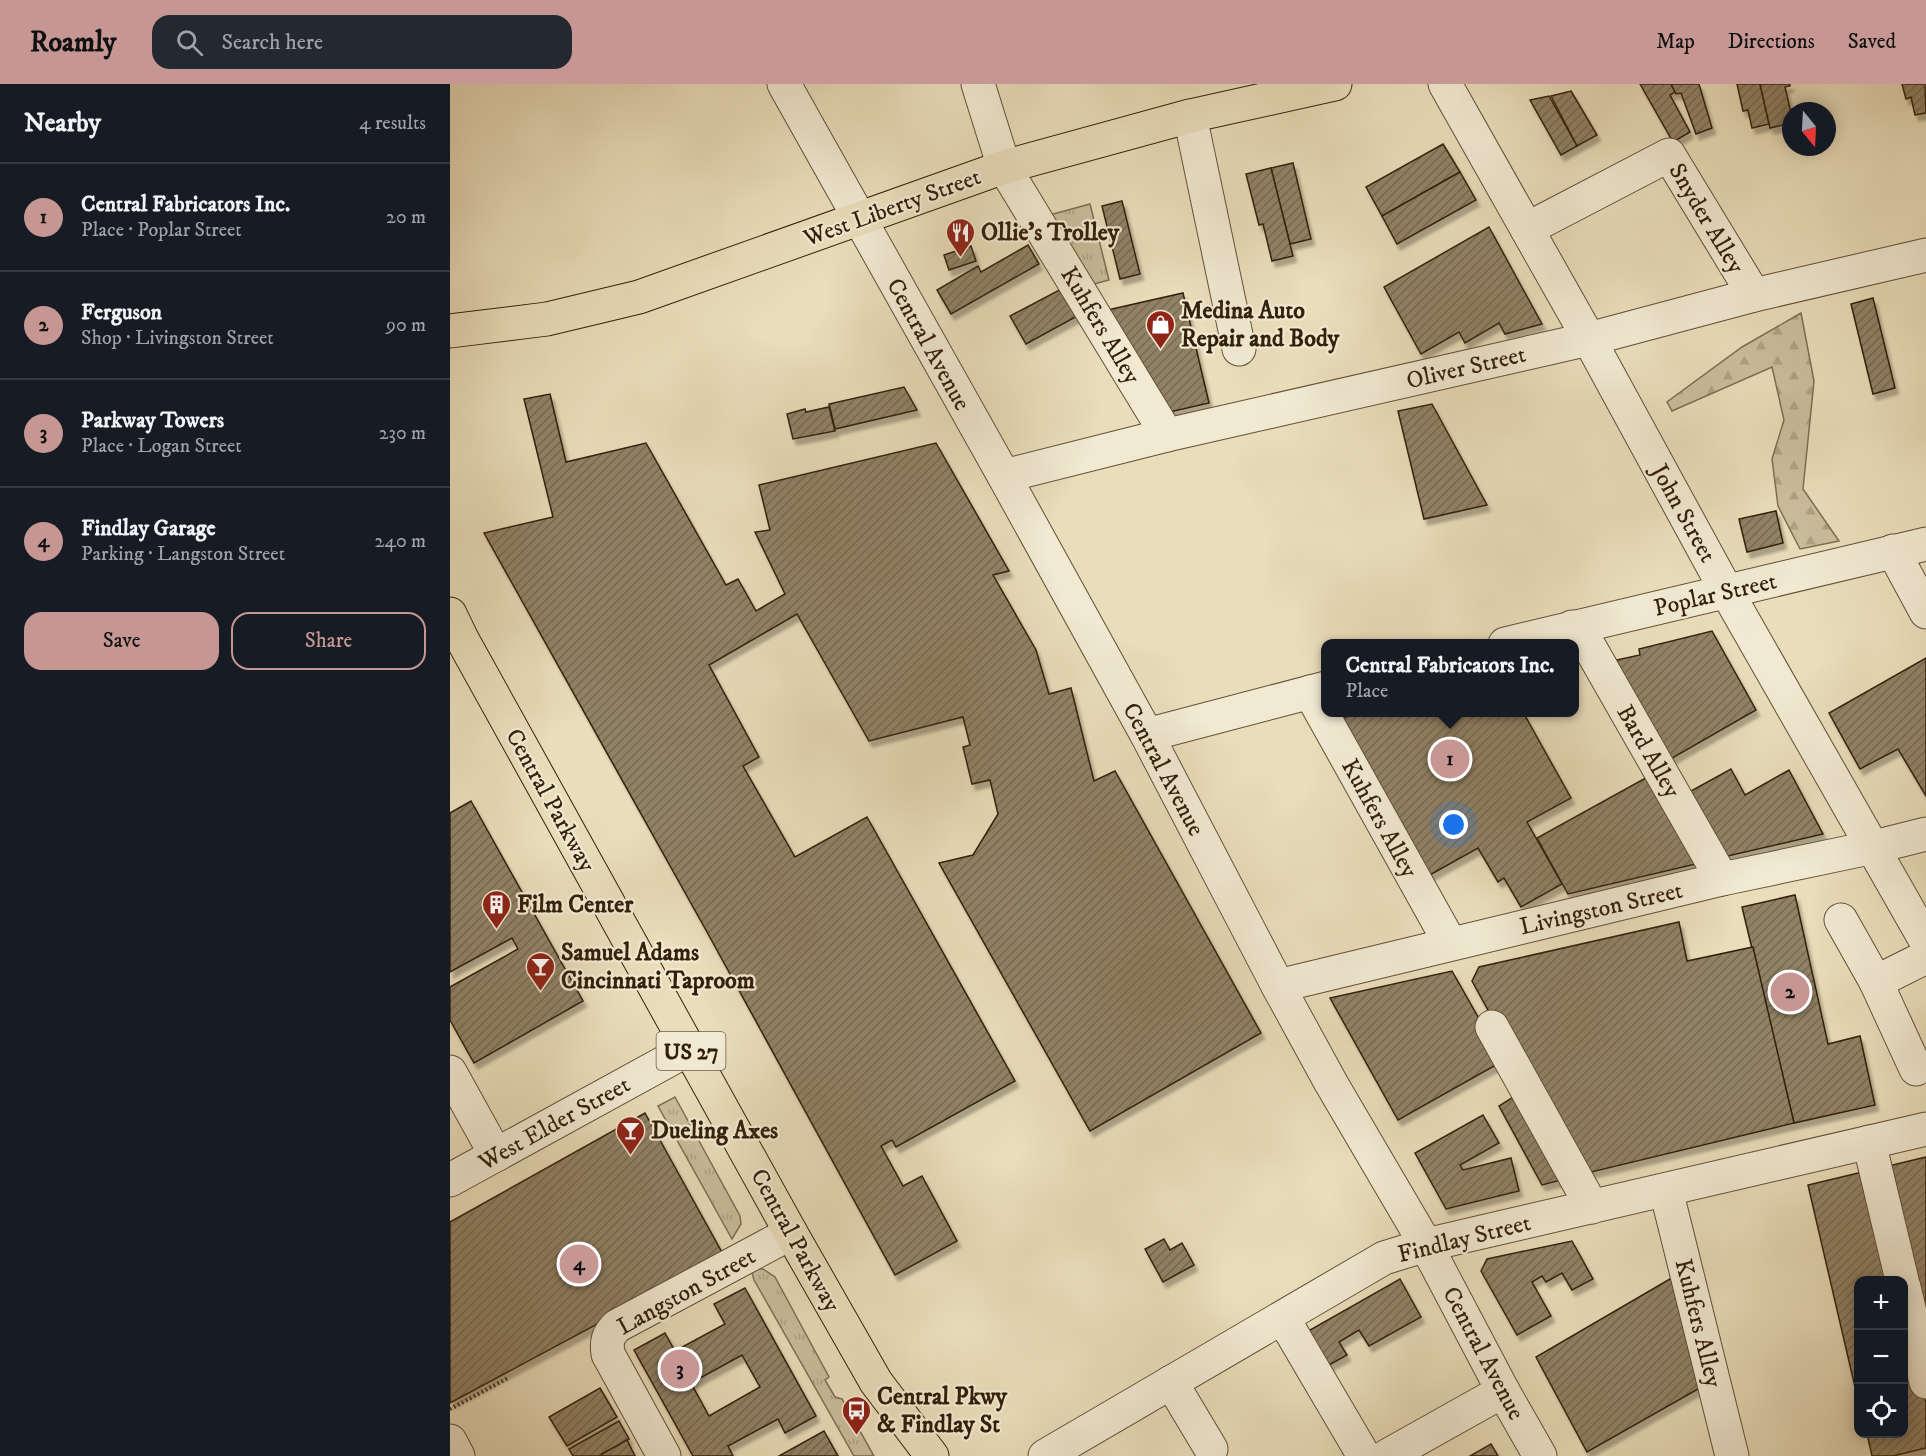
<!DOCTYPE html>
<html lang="en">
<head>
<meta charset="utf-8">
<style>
  :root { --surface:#171b24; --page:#242831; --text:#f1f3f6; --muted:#9ea1a6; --line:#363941; --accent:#c59692 }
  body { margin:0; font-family:"IM FELL DW Pica",serif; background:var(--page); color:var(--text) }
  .controls { position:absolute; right:18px; bottom:18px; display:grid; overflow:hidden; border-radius:12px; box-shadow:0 3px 15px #0003 }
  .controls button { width:54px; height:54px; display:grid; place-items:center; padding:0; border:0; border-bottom:2px solid var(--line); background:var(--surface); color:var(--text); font:30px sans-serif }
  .compass { position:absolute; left:1332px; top:18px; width:54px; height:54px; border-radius:50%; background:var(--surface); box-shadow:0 3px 15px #0003; rotate:162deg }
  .you { position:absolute; left:1004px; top:741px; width:21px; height:21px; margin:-15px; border:4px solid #fff; border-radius:50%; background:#1a73e8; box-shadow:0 0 0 9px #1a73e833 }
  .badge { display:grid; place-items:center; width:39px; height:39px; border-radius:50%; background:var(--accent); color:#111; font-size:20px; font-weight:700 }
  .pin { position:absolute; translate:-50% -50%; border:3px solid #fff; box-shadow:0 2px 6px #0006 }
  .popup { position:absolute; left:871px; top:555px; width:258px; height:78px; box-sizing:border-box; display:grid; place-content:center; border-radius:12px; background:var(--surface); filter:drop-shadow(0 2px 4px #0005); font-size:20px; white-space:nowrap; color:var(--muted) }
  .popup b { font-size:22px; color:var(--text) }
  .popup::after { content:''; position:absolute; left:50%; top:100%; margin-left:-12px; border:12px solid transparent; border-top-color:var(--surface) }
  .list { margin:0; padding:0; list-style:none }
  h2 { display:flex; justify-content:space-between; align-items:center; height:78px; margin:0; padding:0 24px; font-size:26px }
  h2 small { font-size:20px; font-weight:400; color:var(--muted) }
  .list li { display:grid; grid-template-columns:39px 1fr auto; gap:18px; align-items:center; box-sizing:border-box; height:108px; padding:0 24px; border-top:2px solid var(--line) }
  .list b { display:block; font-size:22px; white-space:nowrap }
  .list p { margin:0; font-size:20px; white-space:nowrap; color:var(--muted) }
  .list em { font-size:20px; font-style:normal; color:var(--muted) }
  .actions { display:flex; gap:12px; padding:18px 24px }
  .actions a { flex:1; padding:14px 0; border:2px solid var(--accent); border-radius:18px; text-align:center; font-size:21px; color:var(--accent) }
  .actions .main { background:var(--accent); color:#111 }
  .icon { flex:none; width:33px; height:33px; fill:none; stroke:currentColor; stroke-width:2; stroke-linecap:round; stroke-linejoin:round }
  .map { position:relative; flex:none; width:1476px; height:1372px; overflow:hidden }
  header { display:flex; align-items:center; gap:36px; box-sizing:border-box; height:84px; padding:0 30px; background:var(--accent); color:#111 }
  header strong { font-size:28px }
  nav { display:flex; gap:33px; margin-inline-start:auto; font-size:21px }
  .search { width:420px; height:54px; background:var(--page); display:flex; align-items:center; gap:15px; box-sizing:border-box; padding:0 21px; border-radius:18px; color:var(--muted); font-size:22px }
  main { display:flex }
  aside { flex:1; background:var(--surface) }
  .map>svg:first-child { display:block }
  .grass { fill:url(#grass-tufts); stroke:#7e6e53; stroke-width:1.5 }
  .forest { fill:url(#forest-firs); stroke:#7e6e53; stroke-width:1.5 }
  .building { fill:url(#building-hatch); stroke:#32200a; stroke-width:1.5; fill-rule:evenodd; filter:url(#shadow) }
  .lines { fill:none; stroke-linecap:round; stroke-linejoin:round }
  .minor-casing { stroke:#604f36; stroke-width:35 }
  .major-casing { stroke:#32200a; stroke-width:35 }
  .path { stroke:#32200a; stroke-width:4; stroke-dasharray:1.5 3; stroke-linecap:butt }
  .minor { stroke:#f1e9d2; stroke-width:33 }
  .major { stroke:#e9ddba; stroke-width:33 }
  .labels { text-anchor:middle; stroke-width:4.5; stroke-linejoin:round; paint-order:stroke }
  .shield { fill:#f1e9d2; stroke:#6b5c46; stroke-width:1.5 }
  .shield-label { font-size:22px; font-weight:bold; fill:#32200a }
  .street-label { font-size:24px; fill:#32200a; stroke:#f1e9d2 }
  .poi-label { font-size:24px; font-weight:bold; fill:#32200a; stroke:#f1e9d2; text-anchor:start }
</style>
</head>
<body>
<header>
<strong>Roamly</strong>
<div class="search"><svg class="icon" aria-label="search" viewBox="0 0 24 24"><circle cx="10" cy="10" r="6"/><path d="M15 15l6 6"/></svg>Search here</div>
<nav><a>Map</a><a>Directions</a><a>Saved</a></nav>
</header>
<main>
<aside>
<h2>Nearby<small>4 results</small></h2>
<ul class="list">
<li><span class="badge">1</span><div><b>Central Fabricators Inc.</b><p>Place · Poplar Street</p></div><em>20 m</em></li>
<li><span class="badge">2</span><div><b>Ferguson</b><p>Shop · Livingston Street</p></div><em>90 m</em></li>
<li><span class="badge">3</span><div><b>Parkway Towers</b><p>Place · Logan Street</p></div><em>230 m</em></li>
<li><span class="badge">4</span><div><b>Findlay Garage</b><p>Parking · Langston Street</p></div><em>240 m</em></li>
</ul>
<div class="actions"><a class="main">Save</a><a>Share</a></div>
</aside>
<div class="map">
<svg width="1476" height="1372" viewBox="0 0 1476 1372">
  <defs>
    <pattern id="grass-tufts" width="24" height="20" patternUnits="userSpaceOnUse" patternTransform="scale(1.5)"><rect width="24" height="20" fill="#cabd9c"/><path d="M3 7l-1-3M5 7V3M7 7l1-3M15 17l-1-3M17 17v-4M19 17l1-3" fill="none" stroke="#aea285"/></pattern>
    <pattern id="forest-firs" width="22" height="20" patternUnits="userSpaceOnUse" patternTransform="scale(1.5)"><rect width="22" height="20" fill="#cabd9c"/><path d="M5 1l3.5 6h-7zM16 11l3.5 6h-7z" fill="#aea285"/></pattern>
    <pattern id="building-hatch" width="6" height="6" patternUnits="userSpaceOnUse" patternTransform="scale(1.5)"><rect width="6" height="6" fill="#918266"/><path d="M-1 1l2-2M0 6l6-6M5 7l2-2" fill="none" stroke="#776a52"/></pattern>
    <filter id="shadow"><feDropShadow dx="3.5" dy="6" stdDeviation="1.5" flood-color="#0004"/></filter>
  </defs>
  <rect width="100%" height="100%" fill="#e9ddba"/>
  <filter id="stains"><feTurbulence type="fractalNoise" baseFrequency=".00333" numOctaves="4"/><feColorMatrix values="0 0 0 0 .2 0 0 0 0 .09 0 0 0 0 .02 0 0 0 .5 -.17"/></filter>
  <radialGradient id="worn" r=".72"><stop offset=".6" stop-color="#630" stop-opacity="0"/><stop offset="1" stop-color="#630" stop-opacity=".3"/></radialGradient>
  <g class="grass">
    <polygon points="640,120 659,196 637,202 596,132"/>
    <polygon points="225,1013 290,1132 291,1140 282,1155 208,1022"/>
    <polygon points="301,1185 313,1185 325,1193 379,1293 375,1296 385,1313 392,1315 424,1372 404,1372 304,1196"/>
  </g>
  <polygon class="forest" points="1351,229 1364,297 1353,405 1389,457 1350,465 1328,422 1322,375 1334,336 1322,283 1222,327 1217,318 1292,263"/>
  <g class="building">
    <polygon points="1190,0 1221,0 1225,8 1220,11 1240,48 1223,58"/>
    <polygon points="1221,0 1249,0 1262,44 1246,50 1231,9 1226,10"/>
    <polygon points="1287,0 1310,0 1319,40 1302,44 1298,26 1293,27"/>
    <polygon points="1310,0 1340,0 1340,2 1335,3 1341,29 1341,39 1320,44"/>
    <polygon points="1452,0 1475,0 1476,29 1465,31 1461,13 1456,15"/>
    <polygon points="1121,7 1147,51 1127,62 1101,12"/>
    <polygon points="1099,12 1127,62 1111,71 1080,16"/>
    <polygon points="993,60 1010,88 932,132 916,103"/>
    <polygon points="843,79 861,155 840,160 821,84"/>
    <polygon points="821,84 843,172 822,177 813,140 809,141 796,90"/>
    <polygon points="1010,88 1026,116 947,160 932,132"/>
    <polygon points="672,117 690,190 670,195 652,122"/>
    <polygon points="1039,143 1092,240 1055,250 1049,239 1015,259 1009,248 971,270 934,203"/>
    <polygon points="578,161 589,180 501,230 487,206 528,182 531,188"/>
    <polygon points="521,162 526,177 499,186 494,171"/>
    <polygon points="617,202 631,230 576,260 560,232"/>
    <polygon points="733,209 759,319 711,330 653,227"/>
    <polygon points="1423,214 1445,304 1423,310 1401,220"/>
    <polygon points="454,303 467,326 385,345 379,320"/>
    <polygon points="100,310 116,378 196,359 276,501 288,495 306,527 335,510 305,448 320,446 309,401 486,359 559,487 543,491 586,566 599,610 621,604 644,697 665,687 811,949 640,1047 489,779 523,771 548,730 540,696 522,700 513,663 520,661 513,633 419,657 347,530 259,581 309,673 293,682 345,773 417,733 565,997 446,1063 442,1056 431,1062 453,1102 472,1092 507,1157 445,1191 257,848 34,449 103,433 74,315"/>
    <polygon points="982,320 1037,421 974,435 948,327"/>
    <polygon points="379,323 385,347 343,355 337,330 355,325 356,328"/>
    <polygon points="1326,427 1333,459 1297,468 1289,435"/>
    <polygon points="1262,547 1306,626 1210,681 1153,579 1190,571 1189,565"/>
    <polygon points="1476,574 1476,712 1448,665 1410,685 1379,629"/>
    <polygon points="916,628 1073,628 1121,714 1077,738 1112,800 1071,823 1054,794 1048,798 1028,764 969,797 879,637"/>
    <polygon points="1281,685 1295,711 1339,686 1373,750 1265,775 1230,713"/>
    <polygon points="1201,691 1250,779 1118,810 1087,754"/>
    <polygon points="21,717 133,917 24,979 0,936 0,903 68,865 62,854 0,888 0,729"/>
    <polygon points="1345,811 1378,960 1410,952 1425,1021 1344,1039 1292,823"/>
    <polygon points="1229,838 1237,877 1303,863 1344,1039 1129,1091 1022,897 1029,883"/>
    <polygon points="1002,887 1053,977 948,1036 880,914"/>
    <polygon points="1071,1008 1119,1094 1092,1101 1049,1022"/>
    <polygon points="195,1029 274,1172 0,1319 0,1138"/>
    <polygon points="1033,1031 1049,1059 1010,1081 1013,1086 1061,1074 1069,1107 996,1125 965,1069"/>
    <polygon points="1476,1073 1476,1274 1430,1084"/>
    <polygon points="1421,1086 1447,1196 1408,1196 1408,1316 1358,1101"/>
    <polygon points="714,1155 720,1166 732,1159 744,1181 713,1198 695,1165"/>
    <polygon points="1122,1157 1143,1195 1122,1206 1112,1189 1096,1198 1092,1192 1082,1198 1101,1232 1067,1251 1031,1187 1037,1175"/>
    <polygon points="1232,1188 1250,1265 1239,1268 1257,1300 1137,1368 1086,1273"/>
    <polygon points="950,1195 971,1233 919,1262 909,1246 889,1258 897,1271 872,1285 853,1250"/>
    <path d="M295,1204L366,1332L335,1349L328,1335L278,1362L283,1372H243L184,1266L215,1249L225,1267L275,1240L264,1220ZM292,1271L310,1303L259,1332L241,1299Z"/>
    <polygon points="1454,1224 1476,1319 1476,1364 1443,1372 1422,1372 1417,1350 1454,1350"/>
    <polygon points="150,1304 167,1333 117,1362 99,1333"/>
    <polygon points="169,1337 179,1355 149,1372 123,1372 119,1365"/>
    <polygon points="374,1347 388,1372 329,1372"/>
    <polygon points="177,1356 185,1372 152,1372 152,1370"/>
    <polygon points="1041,1360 1048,1372 1020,1372"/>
  </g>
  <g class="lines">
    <defs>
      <g id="minor">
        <polyline points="334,0 554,392 697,651 828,902 881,999 976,1161 1053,1307 1090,1372"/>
        <polyline points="528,0 554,83 717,351"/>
        <polyline points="995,0 1139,255 1277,508 1476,857"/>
        <polyline points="740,32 789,265"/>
        <polyline points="1077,145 1219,71 1304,211"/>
        <polyline points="554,392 717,351 1139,255 1304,211 1476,171"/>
        <polyline points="1443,467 1476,528"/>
        <polyline points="1122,543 1135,555 1272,795"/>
        <polyline points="1055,560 1476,460"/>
        <polyline points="860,608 1000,859"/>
        <polyline points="697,651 876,604"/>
        <polyline points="1391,836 1426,898 1466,985"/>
        <polyline points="1426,898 1476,873"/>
        <polyline points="828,902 1272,795 1424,763 1476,750"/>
        <polyline points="1042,943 1142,1123"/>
        <polyline points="0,988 46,1071"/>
        <polyline points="1419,1058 1452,1196"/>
        <polyline points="0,1096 239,965"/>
        <polyline points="1216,1106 1282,1372"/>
        <polyline points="1454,1203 1476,1298"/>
        <polyline points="833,1234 914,1372"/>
        <polyline points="721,1298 761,1365"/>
        <polyline points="0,1357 8,1372"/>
        <path d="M214,1372L158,1270C156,1257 158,1251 167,1242L341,1149"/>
        <polyline points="595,1372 934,1174 976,1161 1476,1045"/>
        <polyline points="937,1372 1053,1307"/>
      </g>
      <g id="major">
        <polyline points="0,247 97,235 189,213 554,83 740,32 885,0"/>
        <polyline points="0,530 12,555 341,1149 426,1298 482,1372"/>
      </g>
    </defs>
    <use href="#minor" class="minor-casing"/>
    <use href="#major" class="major-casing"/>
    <polyline class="path" points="0,1325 58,1294"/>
    <use href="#minor" class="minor"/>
    <use href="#major" class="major"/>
  </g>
  <defs>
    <symbol id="restaurant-pin" viewBox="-11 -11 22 30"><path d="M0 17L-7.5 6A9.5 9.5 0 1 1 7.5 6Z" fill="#8f2418" stroke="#f1e9d2"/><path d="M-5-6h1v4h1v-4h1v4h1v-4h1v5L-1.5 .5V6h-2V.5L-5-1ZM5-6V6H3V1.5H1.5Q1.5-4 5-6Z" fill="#fff"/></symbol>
    <symbol id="shop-pin" viewBox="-11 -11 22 30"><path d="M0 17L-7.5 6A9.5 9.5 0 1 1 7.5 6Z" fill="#8f2418" stroke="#f1e9d2"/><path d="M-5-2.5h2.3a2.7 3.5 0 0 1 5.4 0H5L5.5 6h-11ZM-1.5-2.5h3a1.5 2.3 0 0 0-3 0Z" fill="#fff"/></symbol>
    <symbol id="building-pin" viewBox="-11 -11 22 30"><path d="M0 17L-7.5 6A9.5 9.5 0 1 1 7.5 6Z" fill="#8f2418" stroke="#f1e9d2"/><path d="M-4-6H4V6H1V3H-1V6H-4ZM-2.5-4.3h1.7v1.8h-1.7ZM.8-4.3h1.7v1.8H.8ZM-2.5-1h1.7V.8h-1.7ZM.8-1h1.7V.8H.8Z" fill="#fff"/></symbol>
    <symbol id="bar-pin" viewBox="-11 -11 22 30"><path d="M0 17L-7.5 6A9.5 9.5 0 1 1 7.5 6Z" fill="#8f2418" stroke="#f1e9d2"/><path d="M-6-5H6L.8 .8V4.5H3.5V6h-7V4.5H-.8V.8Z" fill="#fff"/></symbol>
    <symbol id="bus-pin" viewBox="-11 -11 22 30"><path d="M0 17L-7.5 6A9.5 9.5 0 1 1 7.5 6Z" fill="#8f2418" stroke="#f1e9d2"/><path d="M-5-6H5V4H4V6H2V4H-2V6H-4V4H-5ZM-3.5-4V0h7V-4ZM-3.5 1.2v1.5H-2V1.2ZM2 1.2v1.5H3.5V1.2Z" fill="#fff"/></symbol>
  </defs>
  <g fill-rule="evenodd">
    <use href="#restaurant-pin" x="494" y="132" width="33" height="45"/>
    <use href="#shop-pin" x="694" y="224" width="33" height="45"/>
    <use href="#building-pin" x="30" y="804" width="33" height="45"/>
    <use href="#bar-pin" x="74" y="866" width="33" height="45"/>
    <use href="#bar-pin" x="164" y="1030" width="33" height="45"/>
    <use href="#bus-pin" x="390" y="1310" width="33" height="45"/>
  </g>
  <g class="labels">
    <rect class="shield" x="206.5" y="948" width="69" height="38" rx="4.5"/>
    <g class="shield-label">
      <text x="241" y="975">US 27</text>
    </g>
    <g class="street-label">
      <text transform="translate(442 123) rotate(-20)" y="8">West Liberty Street</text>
      <text transform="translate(1257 134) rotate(59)" y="8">Snyder Alley</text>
      <text transform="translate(651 241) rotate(59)" y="8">Kuhfers Alley</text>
      <text transform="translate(479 260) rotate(61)" y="8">Central Avenue</text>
      <text transform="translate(1016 283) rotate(-13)" y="8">Oliver Street</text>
      <text transform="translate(1234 429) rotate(61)" y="8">John Street</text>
      <text transform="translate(1265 510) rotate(-13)" y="8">Poplar Street</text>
      <text transform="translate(1199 667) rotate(60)" y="8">Bard Alley</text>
      <text transform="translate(714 685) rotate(62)" y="8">Central Avenue</text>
      <text transform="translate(101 716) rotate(61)" y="8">Central Parkway</text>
      <text transform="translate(930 734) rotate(61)" y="8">Kuhfers Alley</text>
      <text transform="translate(1151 824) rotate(-13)" y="8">Livingston Street</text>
      <text transform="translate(104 1039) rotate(-29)" y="8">West Elder Street</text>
      <text transform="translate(1014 1154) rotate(-14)" y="8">Findlay Street</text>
      <text transform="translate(346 1156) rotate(61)" y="8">Central Parkway</text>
      <text transform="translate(236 1207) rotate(-29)" y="8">Langston Street</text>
      <text transform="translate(1249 1239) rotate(76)" y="8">Kuhfers Alley</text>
      <text transform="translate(1034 1269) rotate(62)" y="8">Central Avenue</text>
    </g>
    <g class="poi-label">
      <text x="531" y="156">Ollie's Trolley</text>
      <text x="731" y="234">Medina Auto<tspan x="731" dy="28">Repair and Body</tspan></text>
      <text x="67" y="828">Film Center</text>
      <text x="111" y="876">Samuel Adams<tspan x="111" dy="28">Cincinnati Taproom</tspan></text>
      <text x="201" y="1054">Dueling Axes</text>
      <text x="427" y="1320">Central Pkwy<tspan x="427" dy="28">&amp; Findlay St</tspan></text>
    </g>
  </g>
  <rect width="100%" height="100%" filter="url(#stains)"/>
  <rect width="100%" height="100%" fill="url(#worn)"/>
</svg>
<div class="controls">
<button>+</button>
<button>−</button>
<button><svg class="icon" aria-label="locate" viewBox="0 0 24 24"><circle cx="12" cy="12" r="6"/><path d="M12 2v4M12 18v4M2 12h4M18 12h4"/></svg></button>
</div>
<svg class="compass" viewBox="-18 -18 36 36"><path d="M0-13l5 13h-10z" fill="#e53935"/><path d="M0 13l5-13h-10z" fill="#9ea1a6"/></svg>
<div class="you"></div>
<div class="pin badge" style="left:1000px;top:675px">1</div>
<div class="popup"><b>Central Fabricators Inc.</b>Place</div>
<div class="pin badge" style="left:1340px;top:908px">2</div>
<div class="pin badge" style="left:230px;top:1285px">3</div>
<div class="pin badge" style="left:129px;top:1180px">4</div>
</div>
</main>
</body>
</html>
